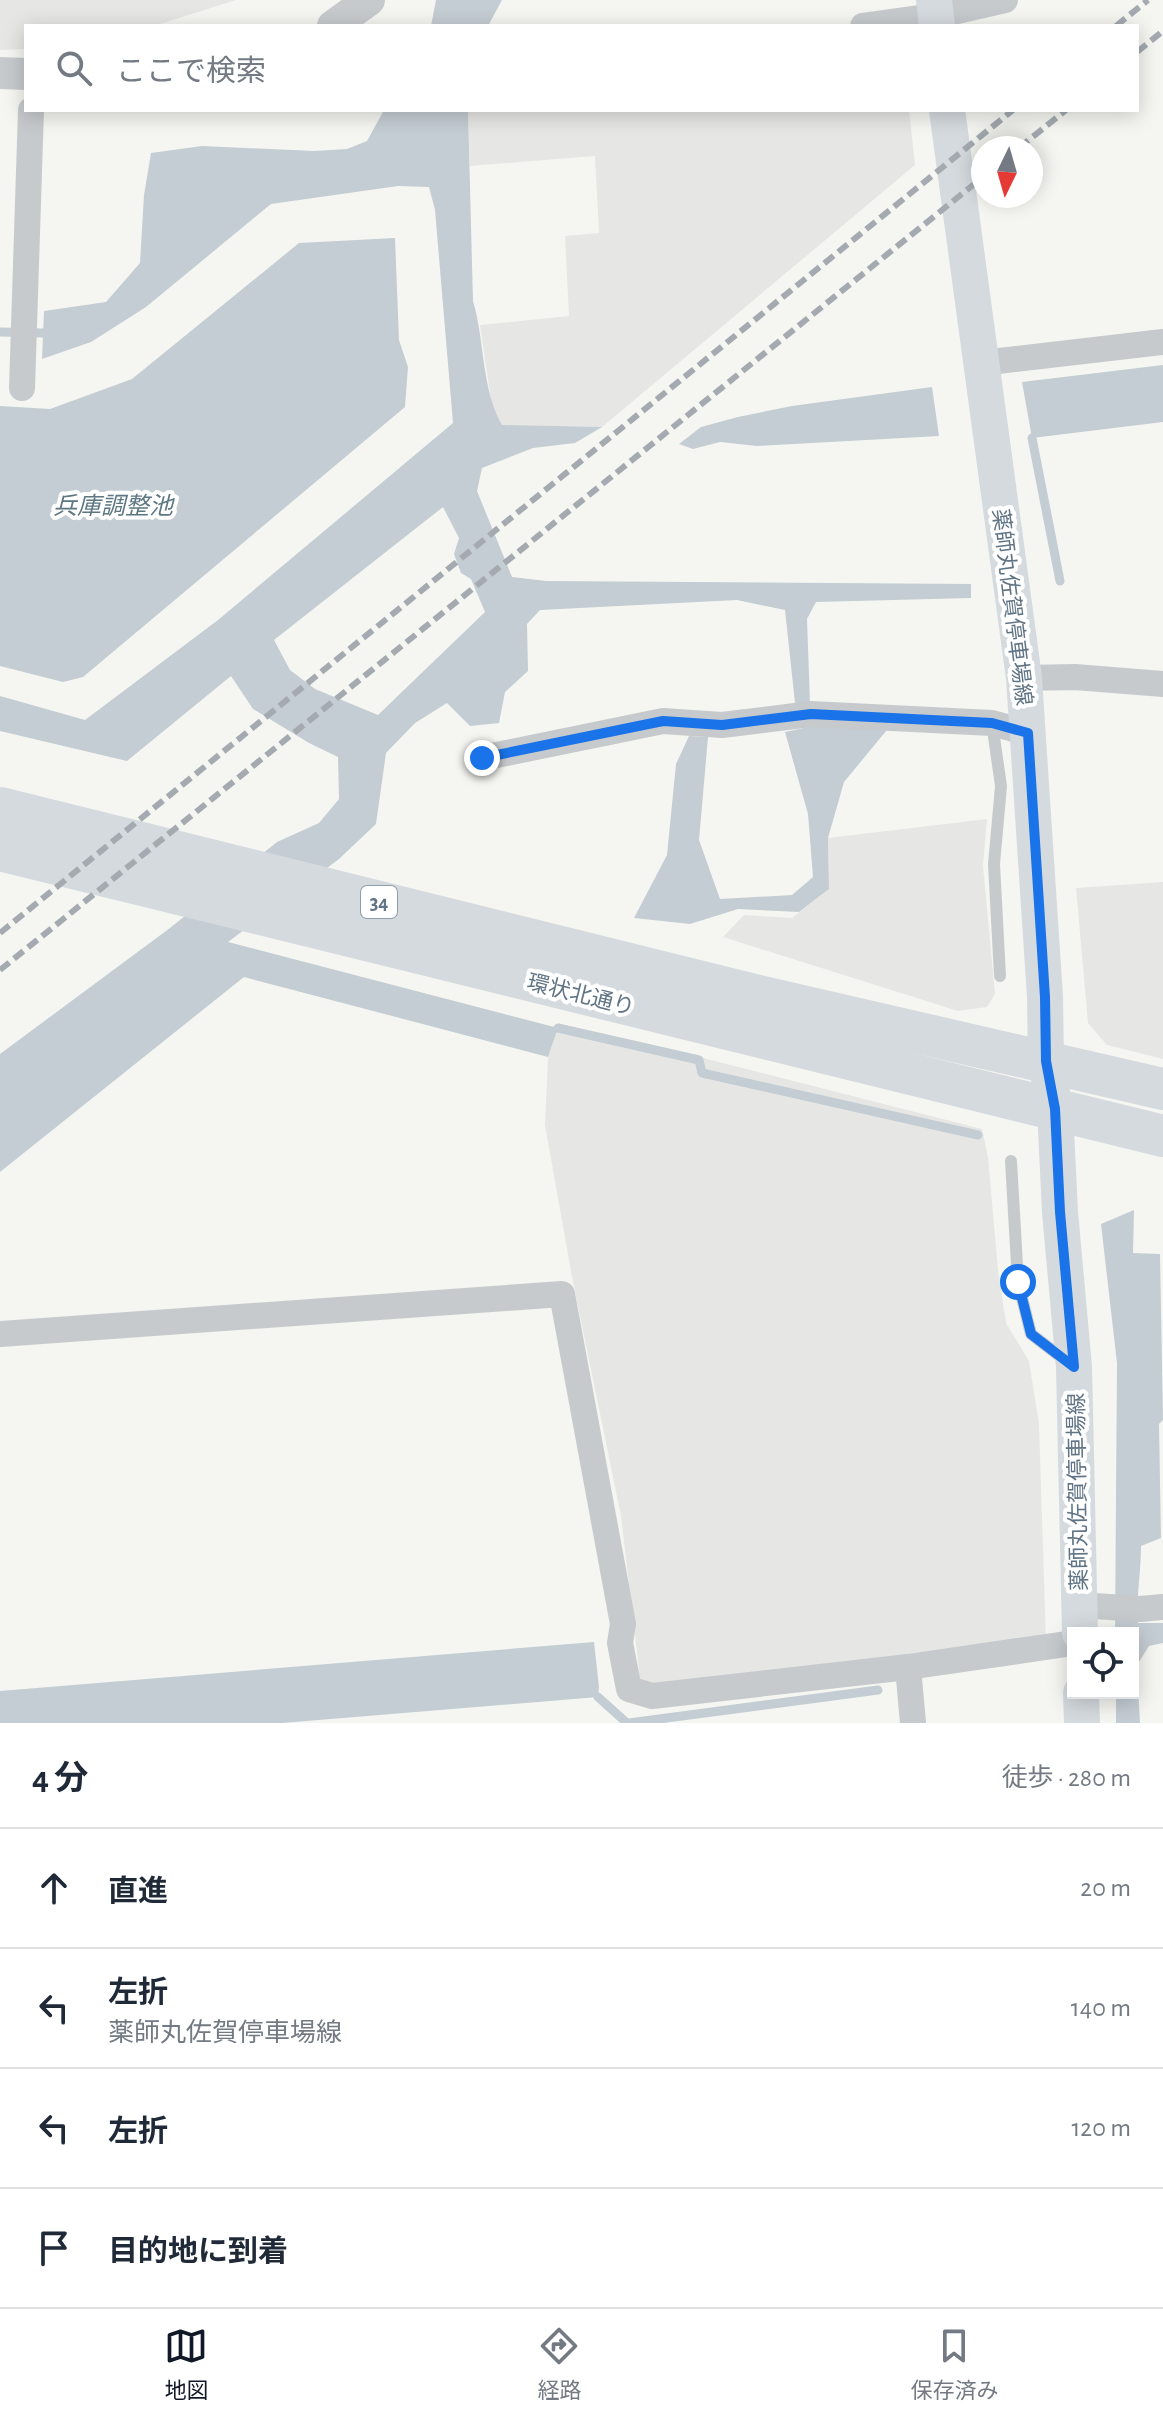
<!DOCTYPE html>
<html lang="ja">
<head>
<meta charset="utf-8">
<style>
  :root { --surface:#fff; --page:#f2f2f3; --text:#1f2937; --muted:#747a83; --line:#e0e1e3; --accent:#111827 }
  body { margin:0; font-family:"Alegreya Sans","Noto Sans JP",sans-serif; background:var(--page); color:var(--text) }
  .controls { position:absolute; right:24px; bottom:24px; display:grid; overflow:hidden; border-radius:0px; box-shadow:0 4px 20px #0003 }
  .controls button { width:72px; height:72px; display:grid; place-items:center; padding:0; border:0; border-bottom:2px solid var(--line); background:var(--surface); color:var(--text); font:40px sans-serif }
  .compass { position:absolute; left:971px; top:136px; width:72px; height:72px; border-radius:50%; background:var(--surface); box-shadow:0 4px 20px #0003; rotate:185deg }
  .stop { position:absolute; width:24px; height:24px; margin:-18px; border:6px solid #1a73e8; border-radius:50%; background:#fff }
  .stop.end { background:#1a73e8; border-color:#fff; box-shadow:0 2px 8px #0008 }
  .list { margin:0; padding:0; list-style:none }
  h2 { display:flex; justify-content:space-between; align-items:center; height:104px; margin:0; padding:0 32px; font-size:34px }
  h2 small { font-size:26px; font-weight:400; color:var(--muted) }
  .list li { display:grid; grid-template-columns:52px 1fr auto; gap:24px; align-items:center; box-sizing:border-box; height:120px; padding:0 32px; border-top:2px solid var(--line) }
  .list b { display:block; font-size:30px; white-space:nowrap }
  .list p { margin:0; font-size:26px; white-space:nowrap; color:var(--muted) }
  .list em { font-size:26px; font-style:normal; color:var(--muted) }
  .icon { flex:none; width:44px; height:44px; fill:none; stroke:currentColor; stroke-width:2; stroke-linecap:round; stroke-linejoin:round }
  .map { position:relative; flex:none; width:1163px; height:1723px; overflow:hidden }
  .search { position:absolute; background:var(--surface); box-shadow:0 4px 20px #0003; left:24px; right:24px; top:24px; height:88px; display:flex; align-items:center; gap:20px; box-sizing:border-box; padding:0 28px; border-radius:0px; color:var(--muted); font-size:30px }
  .sheet { height:584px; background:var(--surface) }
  nav { display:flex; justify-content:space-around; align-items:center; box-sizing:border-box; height:112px; border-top:2px solid var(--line); background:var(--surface); font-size:22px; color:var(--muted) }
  nav a { display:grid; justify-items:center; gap:4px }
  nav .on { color:var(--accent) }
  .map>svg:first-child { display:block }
  .built { fill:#e6e7e5 }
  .water { fill:#c4cdd3; fill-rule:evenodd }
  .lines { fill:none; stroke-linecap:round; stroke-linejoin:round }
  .stream { stroke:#c4cdd3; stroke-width:9 }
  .service { stroke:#c7cacd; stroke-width:12 }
  .minor { stroke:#c7cacd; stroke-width:26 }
  .tertiary { stroke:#c7cacd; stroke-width:32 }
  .secondary { stroke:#d5dadf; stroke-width:36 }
  .trunk { stroke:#d5dadf; stroke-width:42 }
  .rail { stroke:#a4aab0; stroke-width:6; stroke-dasharray:12 6; stroke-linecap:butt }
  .route { stroke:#1a73e8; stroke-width:10 }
  .labels { text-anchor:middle; stroke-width:8; stroke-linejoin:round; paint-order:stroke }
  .shield { fill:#fff; stroke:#909eaa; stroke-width:2 }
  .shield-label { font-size:20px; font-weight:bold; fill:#617485 }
  .street-label { font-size:22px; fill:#617485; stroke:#fff }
  .water-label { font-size:24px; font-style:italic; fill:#5d7783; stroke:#fff }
</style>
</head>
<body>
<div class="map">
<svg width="1163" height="1723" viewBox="0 0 1163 1723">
  <rect width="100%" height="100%" fill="#f5f6f1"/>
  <g class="built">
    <polygon points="0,0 236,0 160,24 140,26 26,26 26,49 0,50"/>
    <polygon points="468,110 909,110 915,165 602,427 501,425 492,407 480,325 569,316 565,236 599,233 595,156 470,166"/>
    <polygon points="987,819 983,866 995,994 987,1007 958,1011 723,937 744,915 792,918 829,889 828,838"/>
    <polygon points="1163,882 1163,1059 1107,1045 1088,1023 1076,888"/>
    <polygon points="558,1028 703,1058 982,1129 988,1157 998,1270 1006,1323 1029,1361 1039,1424 1046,1641 641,1686 621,1516 572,1277 545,1125 548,1057"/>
  </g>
  <g class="water">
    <polygon points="436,0 502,0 488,26 431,26"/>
    <path d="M384,110H468L473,301C485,341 481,388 502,425L602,427L575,443L533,448L482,468L477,491L512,577L546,581L971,584V598L816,602L807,619L810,703H795L785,610L737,600L540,610L527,624L528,671L505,692L499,723L470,726L447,703L415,723L386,753L376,824L339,859L228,942L558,1028L548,1057L244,977L0,1172V1054L170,928L277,842L319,823L339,799L338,757L309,743L253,709L231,676L127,761L0,731V696L85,720L218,620L453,423L435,210L429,187L398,186L271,204L146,307L91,342L42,359L44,311L106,302L140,263L144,195L151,153L202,146L314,151L347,149L367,141ZM443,507L459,538L454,554L461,573L471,579L485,612L378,715L315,689L290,670L274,640Z"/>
    <polygon points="395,238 399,340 408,367 405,407 83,677 63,682 0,666 0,406 50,409 132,379 299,243"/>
    <polygon points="1163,365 1163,422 1032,438 1022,382"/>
    <polygon points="932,387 939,436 757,446 720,442 693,449 679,444 701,427 738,417 792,406"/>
    <polygon points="891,725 844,782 828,838 829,889 799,912 738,909 690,924 634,918 667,855 676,764 689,736 708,737 699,840 720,899 792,895 813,877 808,814 785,732 813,726"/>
    <path d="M1134,1210L1133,1253L1160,1254L1163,1420L1159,1424L1161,1538L1141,1546C1141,1573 1136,1597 1138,1623H1163V1643L1149,1646L1137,1665L1140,1723H1116V1693H1133V1633H1115L1117,1363L1101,1224Z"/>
    <polygon points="594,1642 599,1687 598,1697 282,1723 0,1723 0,1691"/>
  </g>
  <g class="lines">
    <g class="stream">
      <polyline points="0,332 43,333"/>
      <polyline points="1032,438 1060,581"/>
      <polyline points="558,1028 699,1060 702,1073 978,1135"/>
      <polyline points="598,1697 627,1723"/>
      <polyline points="629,1723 878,1690"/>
    </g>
    <g class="service">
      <polyline points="992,723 1001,786 994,864 1000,976"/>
      <polyline points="1011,1161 1018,1282 1031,1334 1065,1360"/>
    </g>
    <g class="minor">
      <polyline points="863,26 935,16 1005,0"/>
      <polyline points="981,363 1163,342"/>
      <polyline points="22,388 31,110"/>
      <polyline points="1024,678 1075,677 1163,684"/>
      <polyline points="482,758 663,721 722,725 811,714 992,723 1028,733"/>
      <polyline points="0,1334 562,1294 623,1624 620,1643 629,1689 652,1696 908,1667 1073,1643"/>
      <polyline points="1079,1605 1140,1609 1163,1607"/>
      <polyline points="908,1667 913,1723"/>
    </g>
    <g class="tertiary">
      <polyline points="333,26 369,0"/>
      <polyline points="0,73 26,74"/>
    </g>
    <g class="secondary">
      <polyline points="934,0 937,26"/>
      <polyline points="947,110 1024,678 1045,997 1046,1061 1055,1109 1060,1212 1074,1367 1080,1633"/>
      <polyline points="1081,1693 1082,1723"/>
    </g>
    <g class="trunk">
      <polyline points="0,808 758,996 1163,1089"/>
      <polyline points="0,850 1163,1136"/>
    </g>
    <g class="rail">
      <polyline points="1116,26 1148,0"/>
      <polyline points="1137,52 1163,31"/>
      <polyline points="1019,148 1066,110"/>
      <polyline points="0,933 1013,110"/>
      <polyline points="0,970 983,177"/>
    </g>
  </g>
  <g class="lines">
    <polyline class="route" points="482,758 663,721 722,725 811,714 992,723 1028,733 1045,997 1046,1061 1055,1109 1060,1212 1074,1367 1031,1334 1018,1282"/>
  </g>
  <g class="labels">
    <rect class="shield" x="361" y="886" width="36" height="32" rx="6"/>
    <g class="shield-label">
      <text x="379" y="909">34</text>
    </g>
    <g class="street-label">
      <text transform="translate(1013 607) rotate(83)" y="8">薬師丸佐賀停車場線</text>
      <text transform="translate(581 994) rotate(14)" y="8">環状北通り</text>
      <text transform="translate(1077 1492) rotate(-91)" y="8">薬師丸佐賀停車場線</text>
    </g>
    <g class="water-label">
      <text x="113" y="514">兵庫調整池</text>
    </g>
  </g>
</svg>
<div class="controls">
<button><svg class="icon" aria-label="locate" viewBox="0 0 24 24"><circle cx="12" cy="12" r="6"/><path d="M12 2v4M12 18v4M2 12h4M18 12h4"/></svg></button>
</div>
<svg class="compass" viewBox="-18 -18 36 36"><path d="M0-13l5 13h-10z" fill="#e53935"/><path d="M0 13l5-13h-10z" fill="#747a83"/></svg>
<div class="stop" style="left:1018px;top:1282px"></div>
<div class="stop end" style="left:482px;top:758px"></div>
<div class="search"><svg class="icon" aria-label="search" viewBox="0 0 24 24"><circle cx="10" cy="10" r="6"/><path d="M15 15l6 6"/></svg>ここで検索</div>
</div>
<section class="sheet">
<h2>4 分<small>徒歩 · 280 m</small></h2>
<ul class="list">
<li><svg class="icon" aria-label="ahead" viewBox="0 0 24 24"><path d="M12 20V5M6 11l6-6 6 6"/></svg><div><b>直進</b></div><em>20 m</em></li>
<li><svg class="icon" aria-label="left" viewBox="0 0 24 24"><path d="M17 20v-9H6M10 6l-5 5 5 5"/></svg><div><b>左折</b><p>薬師丸佐賀停車場線</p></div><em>140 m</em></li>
<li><svg class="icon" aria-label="left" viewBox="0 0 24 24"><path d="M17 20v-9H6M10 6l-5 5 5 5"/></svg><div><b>左折</b></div><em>120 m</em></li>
<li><svg class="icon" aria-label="arrive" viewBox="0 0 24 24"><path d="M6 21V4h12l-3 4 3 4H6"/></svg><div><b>目的地に到着</b></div></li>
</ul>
</section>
<nav>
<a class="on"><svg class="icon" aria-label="map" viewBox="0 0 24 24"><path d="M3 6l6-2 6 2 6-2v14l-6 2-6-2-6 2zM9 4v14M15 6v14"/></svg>地図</a>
<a><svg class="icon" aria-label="directions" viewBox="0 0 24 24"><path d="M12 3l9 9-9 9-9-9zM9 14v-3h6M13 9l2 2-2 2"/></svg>経路</a>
<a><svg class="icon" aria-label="saved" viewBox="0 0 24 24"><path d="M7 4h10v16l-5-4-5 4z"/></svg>保存済み</a>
</nav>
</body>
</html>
